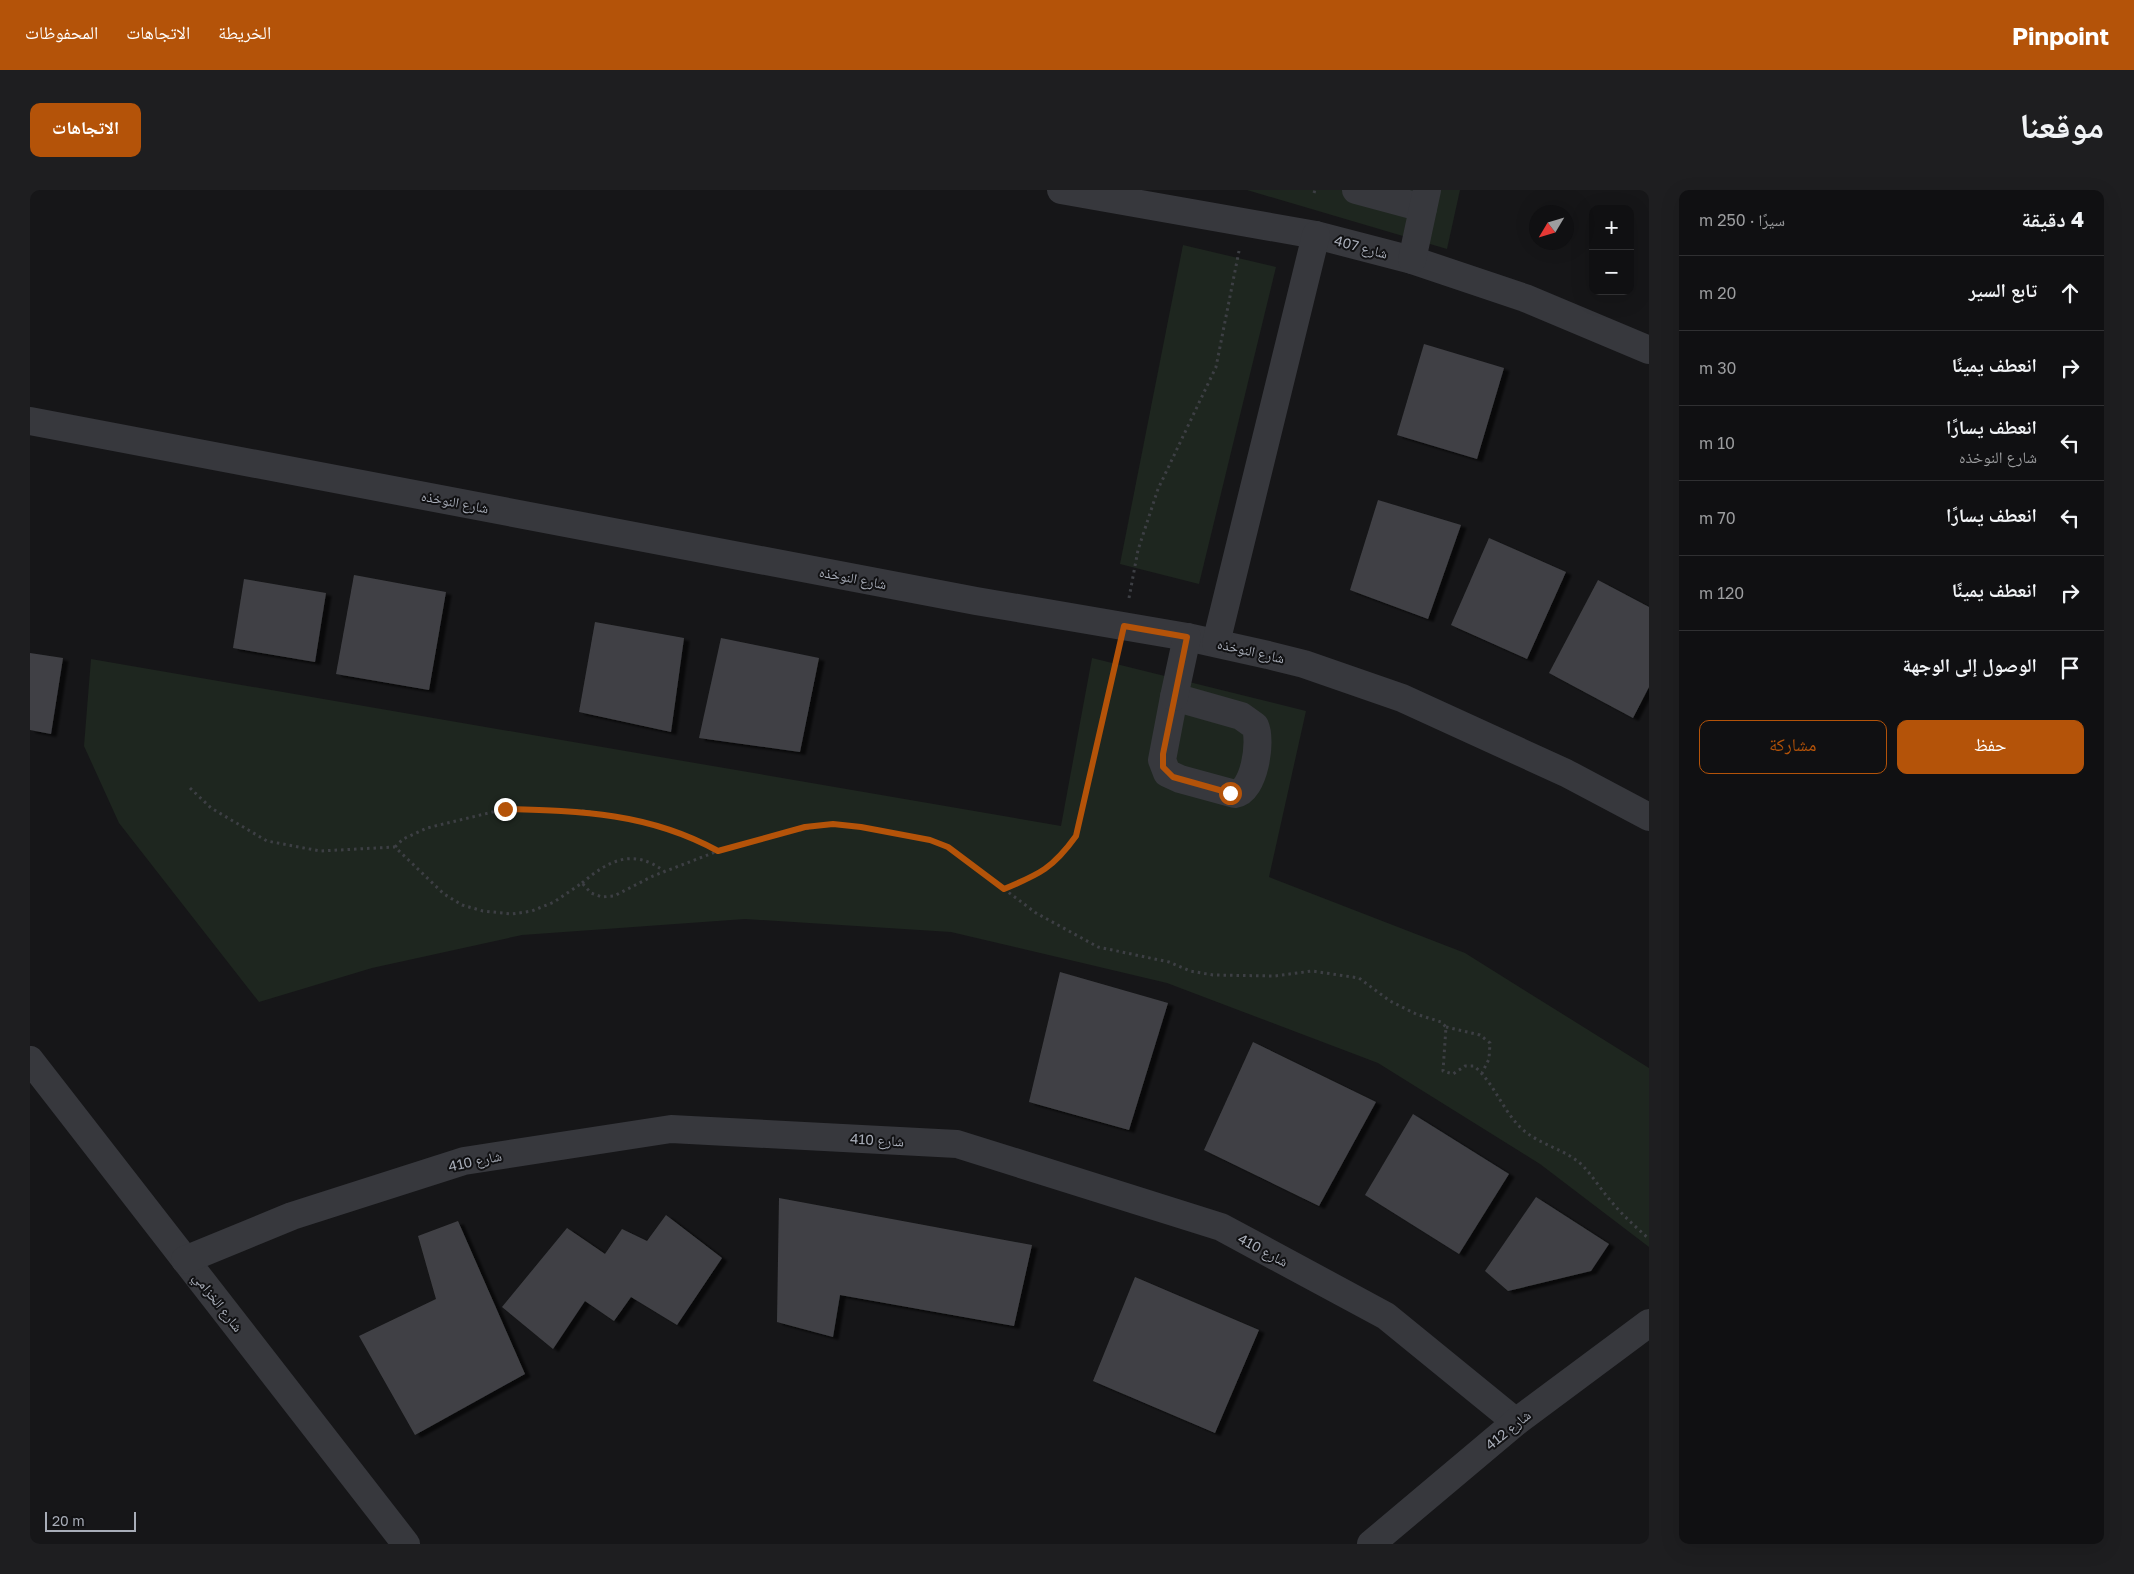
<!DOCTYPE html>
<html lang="ar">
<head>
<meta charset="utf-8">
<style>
  :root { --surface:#101012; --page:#1e1e20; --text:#f1f3f6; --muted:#9c9d9f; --line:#303032; --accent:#b45309 }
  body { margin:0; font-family:"Golos Text","Noto Naskh Arabic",sans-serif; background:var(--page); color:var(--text); direction:rtl }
  .controls { position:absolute; right:15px; top:15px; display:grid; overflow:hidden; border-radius:10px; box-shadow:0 5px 20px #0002 }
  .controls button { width:45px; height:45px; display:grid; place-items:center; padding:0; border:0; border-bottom:1px solid var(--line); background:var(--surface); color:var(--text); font:25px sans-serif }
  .compass { position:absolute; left:1499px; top:15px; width:45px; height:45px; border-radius:50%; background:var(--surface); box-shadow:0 5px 20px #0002; rotate:232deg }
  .scale { position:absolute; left:15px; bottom:12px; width:91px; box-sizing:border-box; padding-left:5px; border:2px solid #a8adb8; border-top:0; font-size:14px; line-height:18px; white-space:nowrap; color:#a8adb8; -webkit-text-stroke:4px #111113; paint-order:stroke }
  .stop { position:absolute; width:15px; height:15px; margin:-11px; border:4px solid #b45309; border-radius:50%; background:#fff }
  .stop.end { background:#b45309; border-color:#fff; box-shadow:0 1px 5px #0008 }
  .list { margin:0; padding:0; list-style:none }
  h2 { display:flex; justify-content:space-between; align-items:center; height:65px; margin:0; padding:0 20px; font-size:21px }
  h2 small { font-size:16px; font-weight:400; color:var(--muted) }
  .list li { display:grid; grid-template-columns:32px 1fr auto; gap:15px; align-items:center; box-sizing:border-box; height:75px; padding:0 20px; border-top:1px solid var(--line) }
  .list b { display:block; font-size:19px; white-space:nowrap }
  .list p { margin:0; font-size:16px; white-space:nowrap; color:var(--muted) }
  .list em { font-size:16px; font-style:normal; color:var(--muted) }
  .actions { display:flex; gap:10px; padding:15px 20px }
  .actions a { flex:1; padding:11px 0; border:1px solid var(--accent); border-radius:10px; text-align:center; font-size:18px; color:var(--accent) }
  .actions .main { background:var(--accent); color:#fff }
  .icon { flex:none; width:28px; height:28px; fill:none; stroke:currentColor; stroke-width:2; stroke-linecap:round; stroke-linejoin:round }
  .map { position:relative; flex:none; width:1619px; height:1354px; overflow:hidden; direction:ltr; border-radius:10px }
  header { display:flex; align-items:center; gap:30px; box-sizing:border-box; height:70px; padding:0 25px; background:var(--accent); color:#fff }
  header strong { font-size:24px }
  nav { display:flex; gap:28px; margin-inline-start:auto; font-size:18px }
  .intro { display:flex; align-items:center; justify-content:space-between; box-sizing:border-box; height:120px; padding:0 30px }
  h1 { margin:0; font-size:35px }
  .button { padding:12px 22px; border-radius:10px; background:var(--accent); color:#fff; font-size:18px; font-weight:700 }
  main { display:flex; gap:30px; padding:0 30px }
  aside { flex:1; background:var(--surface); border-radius:10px; box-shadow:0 5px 20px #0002 }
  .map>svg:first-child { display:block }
  .park { fill:#1e261f }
  .building { fill:#404145; filter:url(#shadow) }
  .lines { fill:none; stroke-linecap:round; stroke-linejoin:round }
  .path { stroke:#3d3f44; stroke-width:3; stroke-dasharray:2.5 4; stroke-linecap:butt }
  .minor { stroke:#37383d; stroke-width:28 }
  .route { stroke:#b45309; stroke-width:6 }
  .labels { text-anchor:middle; stroke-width:4; stroke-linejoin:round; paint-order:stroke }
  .street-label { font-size:14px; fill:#a8adb8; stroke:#111113 }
</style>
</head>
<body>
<header>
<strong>Pinpoint</strong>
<nav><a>الخريطة</a><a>الاتجاهات</a><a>المحفوظات</a></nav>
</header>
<div class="intro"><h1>موقعنا</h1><a class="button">الاتجاهات</a></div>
<main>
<aside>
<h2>4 دقيقة<small>سيرًا · 250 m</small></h2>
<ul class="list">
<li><svg class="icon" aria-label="ahead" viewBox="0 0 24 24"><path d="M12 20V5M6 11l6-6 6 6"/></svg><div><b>تابع السير</b></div><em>20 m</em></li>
<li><svg class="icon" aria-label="right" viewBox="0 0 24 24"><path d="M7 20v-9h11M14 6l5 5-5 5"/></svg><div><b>انعطف يمينًا</b></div><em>30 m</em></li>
<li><svg class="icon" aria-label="left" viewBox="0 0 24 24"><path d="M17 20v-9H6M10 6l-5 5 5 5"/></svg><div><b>انعطف يسارًا</b><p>شارع النوخذه</p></div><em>10 m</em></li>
<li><svg class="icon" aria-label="left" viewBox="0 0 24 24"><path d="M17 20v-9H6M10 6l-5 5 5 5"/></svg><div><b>انعطف يسارًا</b></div><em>70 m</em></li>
<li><svg class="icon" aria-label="right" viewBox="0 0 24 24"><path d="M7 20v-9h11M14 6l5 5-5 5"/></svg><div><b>انعطف يمينًا</b></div><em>120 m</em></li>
<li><svg class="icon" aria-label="arrive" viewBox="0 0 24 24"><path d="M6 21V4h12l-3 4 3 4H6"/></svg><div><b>الوصول إلى الوجهة</b></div></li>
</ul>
<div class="actions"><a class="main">حفظ</a><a>مشاركة</a></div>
</aside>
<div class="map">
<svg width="1619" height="1354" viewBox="0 0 1619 1354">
  <defs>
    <filter id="shadow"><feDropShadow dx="5.5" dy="3" stdDeviation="1" flood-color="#0009"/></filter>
  </defs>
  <rect width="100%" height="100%" fill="#161618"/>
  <g class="park">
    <polygon points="1217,0 1430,0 1417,59"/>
    <polygon points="1153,55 1246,77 1169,394 1090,374"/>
    <polygon points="1062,468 1276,521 1239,687 1435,763 1619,878 1619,1057 1510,974 1348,873 1137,793 921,742 715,729 492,745 342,778 229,812 89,633 54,556 61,469 1031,636"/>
  </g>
  <g class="building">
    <polygon points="1394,154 1474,178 1447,269 1367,245"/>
    <polygon points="1348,310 1431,335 1398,429 1320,400"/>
    <polygon points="1459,348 1536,382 1497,469 1421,435"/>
    <polygon points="324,385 416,402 399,500 306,484"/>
    <polygon points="214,389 296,403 285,472 203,458"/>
    <polygon points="1568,390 1619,417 1619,497 1603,528 1519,483"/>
    <polygon points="565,432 654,448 641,542 549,522"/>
    <polygon points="691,448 789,468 770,562 669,548"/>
    <polygon points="0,463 33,468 21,544 0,540"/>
    <polygon points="1030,782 1138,813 1099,940 999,912"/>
    <polygon points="1223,852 1346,912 1289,1016 1174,960"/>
    <polygon points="1383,924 1479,984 1429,1064 1335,1005"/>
    <polygon points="1506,1007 1579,1054 1561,1081 1478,1101 1455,1081"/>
    <polygon points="749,1008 1002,1055 984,1136 810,1105 803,1147 747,1132"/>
    <polygon points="636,1025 692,1068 647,1135 601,1107 584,1131 555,1111 523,1159 472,1117 537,1038 575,1064 592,1039 617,1051"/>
    <polygon points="428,1031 495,1184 385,1245 329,1146 406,1109 388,1046"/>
    <polygon points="1105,1087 1229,1140 1185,1243 1063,1191"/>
  </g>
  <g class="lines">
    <g class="path">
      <polyline points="1284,3 1285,0"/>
      <polyline points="1099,408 1108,360 1128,299 1186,177 1209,61"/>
      <path d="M160,598L181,618L237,651L290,661L365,657L414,704L432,715L453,721L482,724L502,721L524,712L552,693L561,703L572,707L584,706L623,686L688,661L747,644L803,634L831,637L900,650L918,657L1006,723L1068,757L1139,772L1160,781L1183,785L1245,786L1282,781L1329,788L1360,811L1386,824L1411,832L1416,837L1413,881L1423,884L1435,876H1444C1464,893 1472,919 1490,937C1508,955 1534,958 1552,975C1563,986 1571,1000 1581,1011C1592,1025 1606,1037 1619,1049"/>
      <polyline points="365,657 373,649 397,638 475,619 554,621 609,630 662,647 687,660"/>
      <path d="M552,693C579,670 603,658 634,681"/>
      <path d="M975,699C1011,684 1023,677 1046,646L1088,465"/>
      <polyline points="1416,837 1450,845 1460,853 1459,869 1452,883"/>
    </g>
    <g class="minor">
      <polyline points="1031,0 1286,45 1382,70 1495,108 1619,160"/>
      <polyline points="1326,0 1393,18"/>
      <polyline points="1382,70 1397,0"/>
      <polyline points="0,231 946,411 1157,447 1238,465 1274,474 1372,508 1536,583 1619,627"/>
      <polyline points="1186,453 1286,45"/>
      <path d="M1144,507L1211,526L1225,536C1232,551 1224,602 1205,604L1150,589L1137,583L1132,570Z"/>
      <polyline points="1144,507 1157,447"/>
      <polyline points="0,870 376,1354"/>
      <polyline points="155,1070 262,1026 434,971 641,939 927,954 1191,1037 1356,1126 1486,1232"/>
      <polyline points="1341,1354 1486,1232 1619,1133"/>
    </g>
  </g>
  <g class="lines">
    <path class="route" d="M475,619C552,621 619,623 688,661L775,637L803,634L831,637L900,650L918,657L974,699C1010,684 1023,678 1046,646L1094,436L1157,447L1133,564V577L1143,587L1200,603"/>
  </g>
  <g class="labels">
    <g class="street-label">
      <text transform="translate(1331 57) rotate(15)" y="5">شارع 407</text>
      <text transform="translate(425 312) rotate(11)" y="5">شارع النوخذه</text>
      <text transform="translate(823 388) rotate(11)" y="5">شارع النوخذه</text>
      <text transform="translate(1221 461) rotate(13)" y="5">شارع النوخذه</text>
      <text transform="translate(847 950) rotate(3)" y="5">شارع 410</text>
      <text transform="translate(445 971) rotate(-12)" y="5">شارع 410</text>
      <text transform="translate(1233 1060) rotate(28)" y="5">شارع 410</text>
      <text transform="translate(188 1112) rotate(52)" y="5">شارع الخزامي</text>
      <text transform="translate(1478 1240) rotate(-39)" y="5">شارع 412</text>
    </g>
  </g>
</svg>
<div class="controls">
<button>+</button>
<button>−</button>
</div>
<svg class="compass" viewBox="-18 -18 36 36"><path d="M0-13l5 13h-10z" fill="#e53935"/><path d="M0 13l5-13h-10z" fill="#9c9d9f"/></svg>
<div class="scale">20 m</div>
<div class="stop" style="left:1200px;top:603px"></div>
<div class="stop end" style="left:475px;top:619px"></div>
</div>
</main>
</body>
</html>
